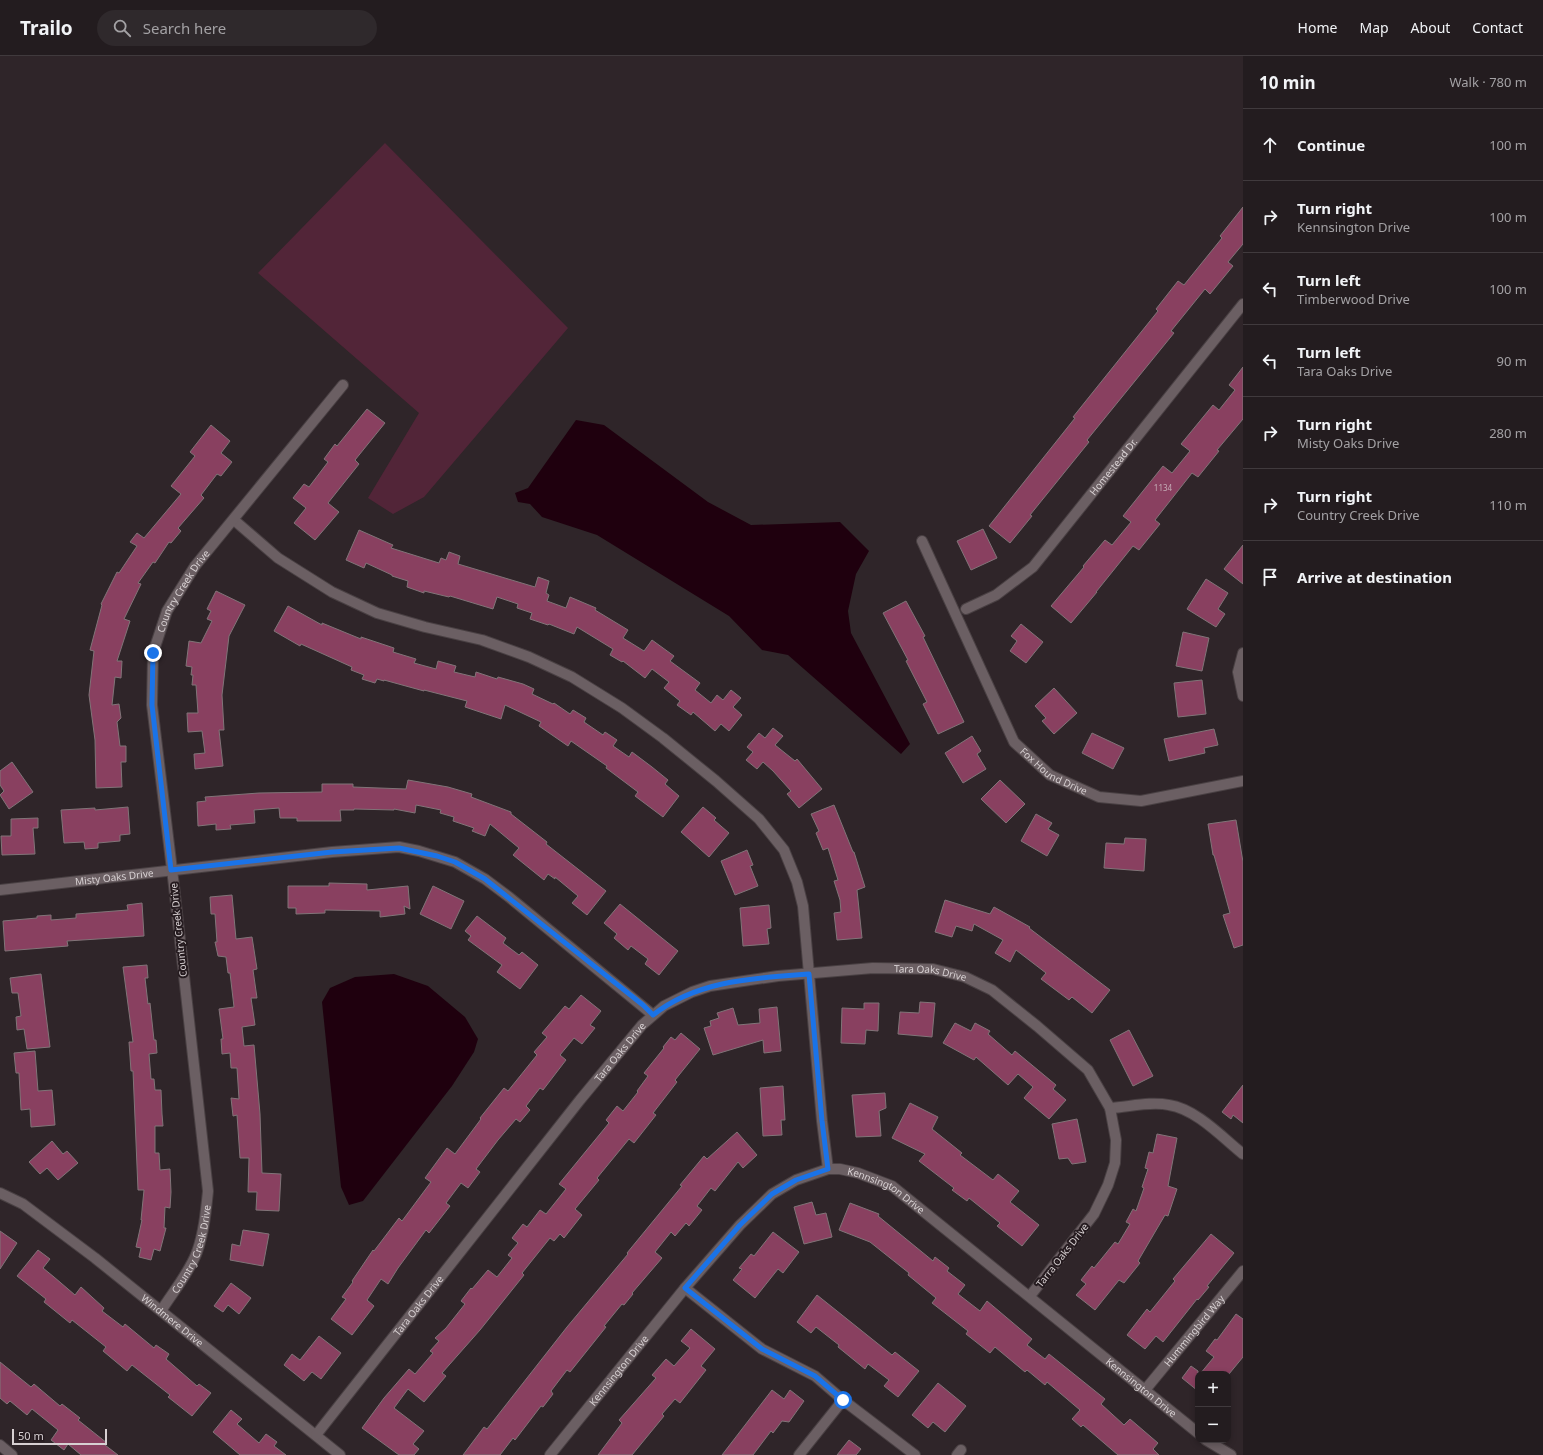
<!DOCTYPE html>
<html lang="en">
<head>
<meta charset="utf-8">
<style>
  :root { --surface:#231c1f; --page:#2f292c; --text:#f1f3f6; --muted:#a3a1a4; --line:#403a3d }
  body { margin:0; font-family:"Noto Sans",sans-serif; background:var(--page); color:var(--text) }
  .controls { position:absolute; right:12px; bottom:12px; display:grid; overflow:hidden; border-radius:8px; box-shadow:0 2px 6px #0003 }
  .controls button { width:36px; height:36px; display:grid; place-items:center; padding:0; border:0; border-bottom:1px solid var(--line); background:var(--surface); color:var(--text); font:20px sans-serif }
  .scale { position:absolute; left:12px; bottom:10px; width:95px; box-sizing:border-box; padding-left:4px; border:2px solid #d7d0d2; border-top:0; font-size:11px; line-height:14px; white-space:nowrap; color:#d7d0d2; -webkit-text-stroke:3px #251b1f; paint-order:stroke }
  .stop { position:absolute; width:12px; height:12px; margin:-9px; border:3px solid #1a73e8; border-radius:50%; background:#fff }
  .stop.end { background:#1a73e8; border-color:#fff; box-shadow:0 1px 4px #0008 }
  .list { margin:0; padding:0; list-style:none }
  h2 { display:flex; justify-content:space-between; align-items:center; height:52px; margin:0; padding:0 16px; font-size:17px }
  h2 small { font-size:13px; font-weight:400; color:var(--muted) }
  .list li { display:grid; grid-template-columns:26px 1fr auto; gap:12px; align-items:center; box-sizing:border-box; height:72px; padding:0 16px; border-top:1px solid var(--line) }
  .list b { display:block; font-size:15px; white-space:nowrap }
  .list p { margin:0; font-size:13px; white-space:nowrap; color:var(--muted) }
  .list em { font-size:13px; font-style:normal; color:var(--muted) }
  .icon { flex:none; width:22px; height:22px; fill:none; stroke:currentColor; stroke-width:2; stroke-linecap:round; stroke-linejoin:round }
  .map { position:relative; flex:none; width:1243px; height:1399px; overflow:hidden }
  header { display:flex; align-items:center; gap:24px; box-sizing:border-box; height:56px; padding:0 20px; background:var(--surface); border-bottom:1px solid var(--line) }
  header strong { font-size:19px }
  nav { display:flex; gap:22px; margin-inline-start:auto; font-size:14px }
  .search { width:280px; height:36px; background:var(--page); display:flex; align-items:center; gap:10px; box-sizing:border-box; padding:0 14px; border-radius:22px; color:var(--muted); font-size:15px }
  main { display:flex }
  aside { flex:1; background:var(--surface) }
  .map>svg:first-child { display:block }
  .green { fill:#522538 }
  .water { fill:#1f000e }
  .building { fill:#894060; stroke:#817478 }
  .lines { fill:none; stroke-linecap:round; stroke-linejoin:round }
  .street-casing { stroke:#494043; stroke-width:12 }
  .street { stroke:#6b5f63; stroke-width:10 }
  .route { stroke:#1a73e8; stroke-width:5 }
  .labels { text-anchor:middle; stroke-width:4; stroke-linejoin:round; paint-order:stroke }
  .number-label { font-size:8px; fill:#c4acb6 }
  .street-label { font-size:10px; fill:#d7d0d2; stroke:#251b1f }
</style>
</head>
<body>
<header>
<strong>Trailo</strong>
<div class="search"><svg class="icon" aria-label="search" viewBox="0 0 24 24"><circle cx="10" cy="10" r="6"/><path d="M15 15l6 6"/></svg>Search here</div>
<nav><a>Home</a><a>Map</a><a>About</a><a>Contact</a></nav>
</header>
<main>
<div class="map">
<svg width="1243" height="1399" viewBox="0 0 1243 1399">
  <rect width="100%" height="100%" fill="#2f2529"/>
  <polygon class="green" points="385,87 568,272 424,441 393,458 368,442 419,357 258,217"/>
  <g class="water">
    <polygon points="576,364 604,369 708,446 751,469 840,466 869,495 856,518 848,555 851,577 910,688 901,698 788,599 762,594 729,560 597,479 542,461 530,448 518,446 515,437 528,432"/>
    <polygon points="394,918 428,930 465,961 478,983 474,996 452,1030 363,1145 349,1149 341,1131 322,946 330,932 355,921"/>
  </g>
  <g class="building">
    <polygon points="1243,151 1243,188 1228,206 1233,210 1210,238 1205,233 1171,275 1174,277 1087,384 1089,386 1030,459 1032,460 1010,487 989,470 1075,362 1073,361 1158,255 1156,253 1178,225 1184,229 1222,182 1220,180"/>
    <polygon points="1243,311 1243,363 1217,394 1219,395 1198,421 1192,417 1155,464 1160,468 1139,494 1133,490 1096,536 1097,536 1071,567 1051,550 1084,511 1083,510 1105,484 1112,489 1131,466 1123,460 1163,410 1172,417 1190,395 1181,388 1213,349 1219,354 1235,334 1229,329"/>
    <polygon points="367,353 385,367 355,404 359,408 328,447 339,456 315,484 294,467 306,452 293,442 304,428 309,431 328,406 324,403 335,388 337,390"/>
    <polygon points="211,369 230,385 221,397 232,406 221,420 217,418 201,439 204,442 178,472 181,475 171,487 169,486 155,507 153,506 138,527 141,528 124,563 130,565 117,605 122,605 121,622 115,621 112,649 119,648 121,662 117,666 120,690 126,690 126,706 121,706 122,731 96,732 95,684 89,639 94,595 90,594 102,549 101,548 117,516 119,517 137,490 130,486 137,477 144,482 181,438 171,430 195,400 190,396"/>
    <polygon points="983,473 997,502 971,514 957,485"/>
    <polygon points="359,474 393,489 391,492 439,507 441,502 446,504 449,496 460,500 458,508 535,531 538,521 549,525 546,537 549,539 547,545 566,552 570,541 596,552 595,554 628,574 623,582 644,595 652,584 674,600 670,605 700,627 695,634 711,647 717,639 723,644 731,634 741,642 733,651 742,659 729,675 721,668 715,675 693,656 691,659 677,649 680,645 664,632 669,626 652,613 645,622 623,605 622,606 610,599 613,593 577,571 574,578 549,568 548,569 530,563 532,557 517,552 518,548 497,541 493,553 450,540 449,541 424,535 424,537 407,531 408,525 392,520 392,519 366,507 364,512 346,504"/>
    <polygon points="1243,489 1243,528 1224,513"/>
    <polygon points="1206,523 1228,537 1218,553 1225,558 1216,571 1187,553"/>
    <polygon points="216,535 245,549 229,580 222,639 224,674 219,674 223,710 195,713 194,698 205,697 202,675 188,676 187,657 198,657 196,629 192,629 193,619 191,619 192,611 186,610 189,585 201,587 212,565 207,563 211,555 207,553"/>
    <polygon points="906,545 925,580 923,581 964,666 938,678 923,648 927,646 906,605 908,604 883,557"/>
    <polygon points="288,550 322,569 322,567 361,583 361,581 394,592 393,596 416,603 414,607 436,613 438,605 456,610 454,616 475,621 476,616 497,623 498,621 523,628 534,633 532,638 553,648 554,647 570,658 573,654 586,662 584,666 603,679 605,676 617,684 613,690 629,701 632,696 652,711 668,724 665,728 679,740 663,761 635,740 638,736 606,712 607,710 571,685 568,690 539,670 541,666 505,649 501,663 465,651 467,645 424,634 424,635 384,624 384,625 377,623 375,627 362,623 364,619 351,614 352,611 301,588 300,590 274,575"/>
    <polygon points="1021,568 1043,586 1026,607 1010,595 1017,585 1011,580"/>
    <polygon points="1183,576 1209,582 1202,615 1176,610"/>
    <polygon points="1202,624 1206,658 1178,661 1174,627"/>
    <polygon points="1054,632 1077,657 1054,678 1042,665 1046,662 1035,650"/>
    <polygon points="773,672 783,680 775,689 795,705 797,703 822,733 799,752 787,738 791,735 773,715 763,706 757,713 746,704 753,696 747,691 759,677 765,682"/>
    <polygon points="1214,673 1218,689 1204,692 1205,697 1169,705 1164,683"/>
    <polygon points="1092,677 1124,692 1113,713 1082,697"/>
    <polygon points="972,680 981,695 977,698 986,713 963,727 945,697"/>
    <polygon points="12,706 33,736 9,753 0,739 4,735 0,729 0,715"/>
    <polygon points="408,724 448,731 472,738 471,741 511,756 511,758 547,786 546,788 606,835 587,859 572,847 578,840 555,821 555,823 548,818 544,824 513,799 519,792 490,768 485,780 472,775 474,772 453,765 454,761 440,757 441,754 416,749 415,757 394,753 394,754 354,753 354,754 340,754 341,765 297,765 297,762 280,762 279,752 254,754 255,767 230,769 231,773 216,774 216,768 198,770 197,746 206,745 205,741 259,737 322,736 322,728 353,728 353,731 406,733"/>
    <polygon points="1000,724 1025,748 1006,767 981,743"/>
    <polygon points="834,749 853,796 854,796 865,831 857,834 862,882 837,884 834,857 841,856 840,844 834,825 838,824 828,792 823,794 816,777 819,775 811,758"/>
    <polygon points="128,751 130,778 120,779 120,785 98,787 98,792 85,793 84,786 64,787 61,754 95,752 95,754"/>
    <polygon points="703,751 716,762 714,764 729,777 709,801 681,776"/>
    <polygon points="1036,758 1052,767 1048,773 1059,779 1047,800 1021,785"/>
    <polygon points="38,762 38,772 33,772 35,798 2,799 1,780 11,780 11,763"/>
    <polygon points="1236,764 1243,806 1243,889 1234,892 1223,859 1230,857 1214,799 1213,799 1208,768"/>
    <polygon points="1125,782 1146,783 1144,815 1104,812 1106,787 1124,788"/>
    <polygon points="747,794 753,809 750,810 758,830 735,839 721,805"/>
    <polygon points="329,827 367,828 367,834 408,830 410,853 404,850 405,858 380,861 380,855 325,854 325,857 296,858 296,852 288,852 288,830 329,830"/>
    <polygon points="433,830 464,845 451,873 420,858"/>
    <polygon points="232,839 236,883 252,881 257,913 253,914 257,942 251,942 255,969 242,971 244,990 254,989 260,1058 262,1117 281,1118 279,1155 256,1154 257,1136 248,1136 249,1102 240,1102 237,1059 233,1060 231,1042 239,1043 237,1012 231,1012 230,997 222,998 221,983 223,983 219,953 234,951 230,917 228,917 226,901 218,900 215,886 217,886 215,858 211,858 210,841"/>
    <polygon points="945,844 990,858 994,851 1030,871 1029,872 1110,934 1092,957 1072,941 1069,944 1041,923 1046,917 1016,894 1010,906 995,897 1003,884 974,868 972,875 956,870 952,881 935,876"/>
    <polygon points="142,847 144,880 67,885 68,890 5,895 3,865 37,862 37,860 51,859 51,864 76,862 76,858 128,854 127,849"/>
    <polygon points="620,848 678,895 659,919 645,908 648,903 631,890 628,894 614,882 617,878 604,867"/>
    <polygon points="769,849 771,872 767,873 769,888 743,890 740,852"/>
    <polygon points="477,860 506,882 503,887 519,899 522,896 538,909 520,933 497,916 502,909 468,884 471,880 465,875"/>
    <polygon points="147,909 148,922 145,922 148,948 150,947 154,984 156,984 157,997 149,998 151,1023 154,1023 155,1034 161,1034 162,1058 163,1070 155,1070 155,1097 159,1097 160,1114 170,1113 171,1136 170,1152 165,1151 164,1172 166,1172 160,1195 154,1193 151,1204 139,1201 141,1192 136,1191 142,1164 141,1164 144,1134 138,1134 133,1015 131,1015 129,986 133,986 123,911"/>
    <polygon points="41,918 50,991 27,993 24,973 17,974 16,961 21,960 18,937 12,937 10,922"/>
    <polygon points="581,939 601,955 590,969 595,972 582,988 574,982 560,999 566,1004 543,1034 540,1032 526,1050 530,1054 520,1066 516,1063 498,1084 476,1113 480,1116 468,1132 461,1127 446,1147 450,1150 429,1177 426,1174 398,1212 388,1228 381,1223 367,1244 374,1250 352,1279 331,1263 346,1243 342,1241 353,1226 352,1225 373,1194 374,1195 399,1162 402,1165 431,1126 425,1122 447,1092 455,1098 481,1063 480,1062 504,1032 508,1035 537,999 534,996 547,981 542,977 565,950 569,953"/>
    <polygon points="920,946 935,947 932,981 898,978 900,956 919,957"/>
    <polygon points="864,947 879,947 878,975 866,974 865,988 841,987 842,952 864,953"/>
    <polygon points="777,951 781,995 764,997 763,984 713,999 704,972 711,970 710,965 719,962 717,957 733,952 738,969 760,967 759,953"/>
    <polygon points="955,967 971,975 975,967 990,975 988,978 1012,999 1015,995 1056,1029 1053,1033 1066,1044 1049,1063 1024,1042 1033,1031 1018,1018 1008,1029 976,1001 974,1004 943,987"/>
    <polygon points="1129,974 1153,1020 1133,1030 1110,984"/>
    <polygon points="681,977 700,993 675,1024 677,1026 653,1057 656,1059 634,1087 629,1083 597,1122 599,1124 575,1153 582,1159 564,1182 560,1178 554,1185 550,1182 522,1217 524,1219 480,1274 442,1317 446,1320 424,1346 408,1333 394,1352 424,1375 413,1388 419,1393 414,1399 399,1399 362,1372 384,1342 409,1313 415,1318 433,1297 430,1295 439,1285 435,1282 446,1272 465,1248 461,1245 471,1232 472,1233 488,1214 497,1221 512,1202 508,1199 518,1187 512,1182 523,1168 527,1171 540,1154 546,1158 566,1133 559,1128 609,1067 606,1064 617,1050 623,1055 638,1036 637,1035 648,1020 644,1017 664,992 663,991 671,981 675,984"/>
    <polygon points="35,995 38,1035 52,1034 55,1069 31,1071 30,1053 21,1054 19,1017 16,1017 14,997"/>
    <polygon points="1243,1029 1243,1067 1233,1059 1231,1063 1222,1056"/>
    <polygon points="783,1030 785,1064 781,1064 782,1079 763,1080 760,1032"/>
    <polygon points="885,1037 886,1052 879,1055 881,1080 856,1081 852,1039"/>
    <polygon points="910,1047 938,1061 932,1073 962,1097 960,1099 993,1124 998,1118 1019,1135 1010,1146 1039,1169 1022,1190 997,1170 1000,1167 969,1142 967,1145 952,1134 954,1132 919,1105 925,1098 892,1082"/>
    <polygon points="1077,1063 1086,1106 1072,1108 1068,1102 1059,1103 1052,1068"/>
    <polygon points="737,1076 757,1099 743,1112 738,1106 715,1135 711,1132 697,1150 702,1154 689,1170 686,1167 675,1180 671,1176 655,1196 662,1202 632,1237 633,1238 624,1249 622,1248 604,1270 606,1271 570,1316 567,1314 551,1335 553,1338 543,1351 541,1350 515,1384 513,1382 500,1399 463,1399 484,1371 487,1373 567,1271 628,1198 627,1197 682,1130 680,1129 704,1100 707,1103"/>
    <polygon points="1157,1078 1177,1082 1168,1130 1177,1133 1168,1160 1165,1159 1138,1205 1140,1207 1124,1227 1119,1224 1095,1254 1076,1239 1086,1228 1081,1224 1092,1210 1094,1212 1115,1186 1118,1188 1130,1168 1126,1166 1133,1153 1136,1155 1144,1132 1142,1131 1148,1113 1145,1112 1149,1096 1153,1097"/>
    <polygon points="52,1085 63,1098 67,1095 78,1107 58,1124 47,1112 40,1118 29,1106"/>
    <polygon points="812,1146 816,1159 826,1157 832,1181 804,1188 794,1151"/>
    <polygon points="850,1147 879,1158 878,1160 933,1205 935,1201 949,1212 947,1215 965,1229 958,1238 980,1255 987,1245 1032,1283 1027,1289 1045,1303 1049,1298 1105,1343 1101,1348 1124,1369 1130,1363 1158,1387 1153,1393 1159,1399 1118,1399 1083,1369 1081,1371 1072,1363 1080,1354 1047,1326 1045,1329 1027,1314 1025,1316 995,1291 990,1297 966,1278 968,1275 932,1247 936,1242 908,1219 909,1217 870,1186 839,1174"/>
    <polygon points="243,1174 269,1178 263,1210 230,1204 232,1188 240,1190"/>
    <polygon points="0,1175 17,1187 0,1213"/>
    <polygon points="773,1176 799,1196 783,1217 778,1213 755,1242 733,1224 742,1213 739,1212 751,1198 754,1200"/>
    <polygon points="1211,1178 1234,1197 1207,1230 1209,1231 1198,1244 1197,1243 1163,1286 1156,1280 1145,1293 1127,1279 1147,1253 1150,1256 1175,1225 1173,1223"/>
    <polygon points="38,1194 50,1203 43,1212 54,1221 75,1239 81,1231 104,1252 102,1255 123,1271 125,1268 154,1292 156,1289 169,1298 166,1303 197,1330 199,1328 211,1337 192,1360 168,1341 170,1339 132,1309 127,1315 103,1295 106,1291 72,1264 70,1267 44,1246 46,1243 17,1220"/>
    <polygon points="231,1227 251,1242 239,1258 228,1249 223,1256 214,1250"/>
    <polygon points="817,1239 892,1299 895,1296 919,1315 898,1341 884,1330 889,1324 868,1308 865,1313 838,1291 839,1289 816,1271 811,1277 797,1266"/>
    <polygon points="1236,1258 1243,1263 1243,1301 1229,1318 1200,1318 1214,1301 1206,1295 1215,1283 1217,1284"/>
    <polygon points="691,1273 715,1293 701,1310 706,1314 680,1347 675,1343 662,1358 664,1360 632,1399 598,1399 622,1367 619,1364 656,1322 652,1319 666,1303 674,1310 690,1292 681,1285"/>
    <polygon points="319,1280 341,1297 321,1323 312,1316 304,1325 284,1309 292,1298 300,1304"/>
    <polygon points="0,1306 31,1331 34,1328 60,1350 62,1348 80,1362 78,1364 107,1387 105,1389 118,1399 81,1399 68,1388 64,1394 51,1384 58,1374 32,1353 27,1359 10,1345 7,1348 0,1342"/>
    <polygon points="1191,1310 1198,1315 1198,1335 1182,1322"/>
    <polygon points="938,1327 966,1350 945,1376 933,1366 928,1372 912,1359"/>
    <polygon points="772,1334 784,1343 790,1334 804,1345 789,1366 782,1365 773,1377 771,1375 753,1399 722,1399"/>
    <polygon points="231,1354 242,1363 237,1368 259,1387 266,1378 277,1386 274,1390 286,1399 240,1399 213,1376"/>
    <polygon points="849,1384 861,1393 856,1399 837,1399"/>
  </g>
  <g class="lines">
    <defs>
      <g id="street">
        <polyline points="234,464 278,502 332,536 377,557 425,571 482,584 529,601 572,621 622,652 663,682 716,725 759,763 784,794 797,826 803,850 822,1065 828,1113"/>
        <path id="s1" d="M922,485L1014,686L1050,719L1099,741L1141,745L1243,725"/>
        <path id="s2" d="M966,553L996,539L1033,511L1243,248"/>
        <polyline points="1243,597 1238,616 1243,640"/>
        <path id="s3" d="M0,834L332,796L399,791L419,795L455,806L485,823L509,841L653,959"/>
        <path d="M1110,1052C1129,1051 1150,1045 1169,1049C1196,1053 1222,1081 1243,1098"/>
        <path id="s4" d="M0,1137L23,1148L95,1202L340,1399"/>
        <polyline points="685,1232 762,1293 815,1320 843,1344 915,1399"/>
        <path id="s5" d="M161,1255C173,1236 189,1217 197,1196C204,1176 206,1155 208,1135L174,830L152,649L153,597L167,555L195,510L343,329"/>
        <path id="s6" d="M1145,1334L1243,1215"/>
        <path id="s7" d="M316,1379L580,1044L642,969L664,950L692,936L710,930L778,920L873,912L933,913L965,921L992,934L1037,970L1088,1014L1110,1052L1116,1084L1115,1107L1108,1129L1094,1158L1030,1240"/>
        <polyline points="1206,1384 1231,1399"/>
        <polyline points="0,1389 12,1399"/>
        <path id="s8" d="M550,1399L685,1232L740,1169L772,1138L796,1124L828,1113H840L858,1117L892,1130L1198,1377"/>
        <polyline points="799,1399 843,1344"/>
        <polyline points="957,1399 961,1394"/>
      </g>
    </defs>
    <use href="#street" class="street-casing"/>
    <use href="#street" class="street"/>
  </g>
  <g class="lines">
    <path class="route" d="M153,597L152,649L171,814L332,796L399,792L437,800L455,806L485,823L643,949L653,959C697,924 755,922 809,918L822,1065L828,1113L796,1124L772,1138L740,1169L685,1232L762,1293L815,1320L843,1344"/>
  </g>
  <g class="labels">
    <g class="number-label">
      <text x="1163" y="435">1134</text>
    </g>
    <g class="street-label">
      <text dy="4" stroke="none"><textPath href="#s2" startOffset="208">Homestead Dr.</textPath></text>
      <text dy="4" stroke="none"><textPath href="#s5" startOffset="742">Country Creek Drive</textPath></text>
      <text dy="4" stroke="none"><textPath href="#s1" startOffset="271">Fox Hound Drive</textPath></text>
      <text dy="4" stroke="none"><textPath href="#s3" startOffset="115">Misty Oaks Drive</textPath></text>
      <text transform="translate(178 874) rotate(-96)" y="4">Country Creek Drive</text>
      <text dy="4" stroke="none"><textPath href="#s7" startOffset="825">Tara Oaks Drive</textPath></text>
      <text dy="4" stroke="none"><textPath href="#s7" startOffset="489">Tara Oaks Drive</textPath></text>
      <text dy="4" stroke="none"><textPath href="#s8" startOffset="468">Kennsington Drive</textPath></text>
      <text dy="4" stroke="none"><textPath href="#s5" startOffset="70">Country Creek Drive</textPath></text>
      <text transform="translate(1062 1199) rotate(-52)" y="4">Tarra Oaks Drive</text>
      <text dy="4" stroke="none"><textPath href="#s7" startOffset="165">Tara Oaks Drive</textPath></text>
      <text dy="4" stroke="none"><textPath href="#s4" startOffset="215">Windmere Drive</textPath></text>
      <text dy="4" stroke="none"><textPath href="#s6" startOffset="77">Hummingbird Way</textPath></text>
      <text dy="4" stroke="none"><textPath href="#s8" startOffset="109">Kennsington Drive</textPath></text>
      <text dy="4" stroke="none"><textPath href="#s8" startOffset="792">Kennsington Drive</textPath></text>
    </g>
  </g>
</svg>
<div class="controls">
<button>+</button>
<button>−</button>
</div>
<div class="scale">50 m</div>
<div class="stop" style="left:843px;top:1344px"></div>
<div class="stop end" style="left:153px;top:597px"></div>
</div>
<aside>
<h2>10 min<small>Walk · 780 m</small></h2>
<ul class="list">
<li><svg class="icon" aria-label="ahead" viewBox="0 0 24 24"><path d="M12 20V5M6 11l6-6 6 6"/></svg><div><b>Continue</b></div><em>100 m</em></li>
<li><svg class="icon" aria-label="right" viewBox="0 0 24 24"><path d="M7 20v-9h11M14 6l5 5-5 5"/></svg><div><b>Turn right</b><p>Kennsington Drive</p></div><em>100 m</em></li>
<li><svg class="icon" aria-label="left" viewBox="0 0 24 24"><path d="M17 20v-9H6M10 6l-5 5 5 5"/></svg><div><b>Turn left</b><p>Timberwood Drive</p></div><em>100 m</em></li>
<li><svg class="icon" aria-label="left" viewBox="0 0 24 24"><path d="M17 20v-9H6M10 6l-5 5 5 5"/></svg><div><b>Turn left</b><p>Tara Oaks Drive</p></div><em>90 m</em></li>
<li><svg class="icon" aria-label="right" viewBox="0 0 24 24"><path d="M7 20v-9h11M14 6l5 5-5 5"/></svg><div><b>Turn right</b><p>Misty Oaks Drive</p></div><em>280 m</em></li>
<li><svg class="icon" aria-label="right" viewBox="0 0 24 24"><path d="M7 20v-9h11M14 6l5 5-5 5"/></svg><div><b>Turn right</b><p>Country Creek Drive</p></div><em>110 m</em></li>
<li><svg class="icon" aria-label="arrive" viewBox="0 0 24 24"><path d="M6 21V4h12l-3 4 3 4H6"/></svg><div><b>Arrive at destination</b></div></li>
</ul>
</aside>
</main>
</body>
</html>
